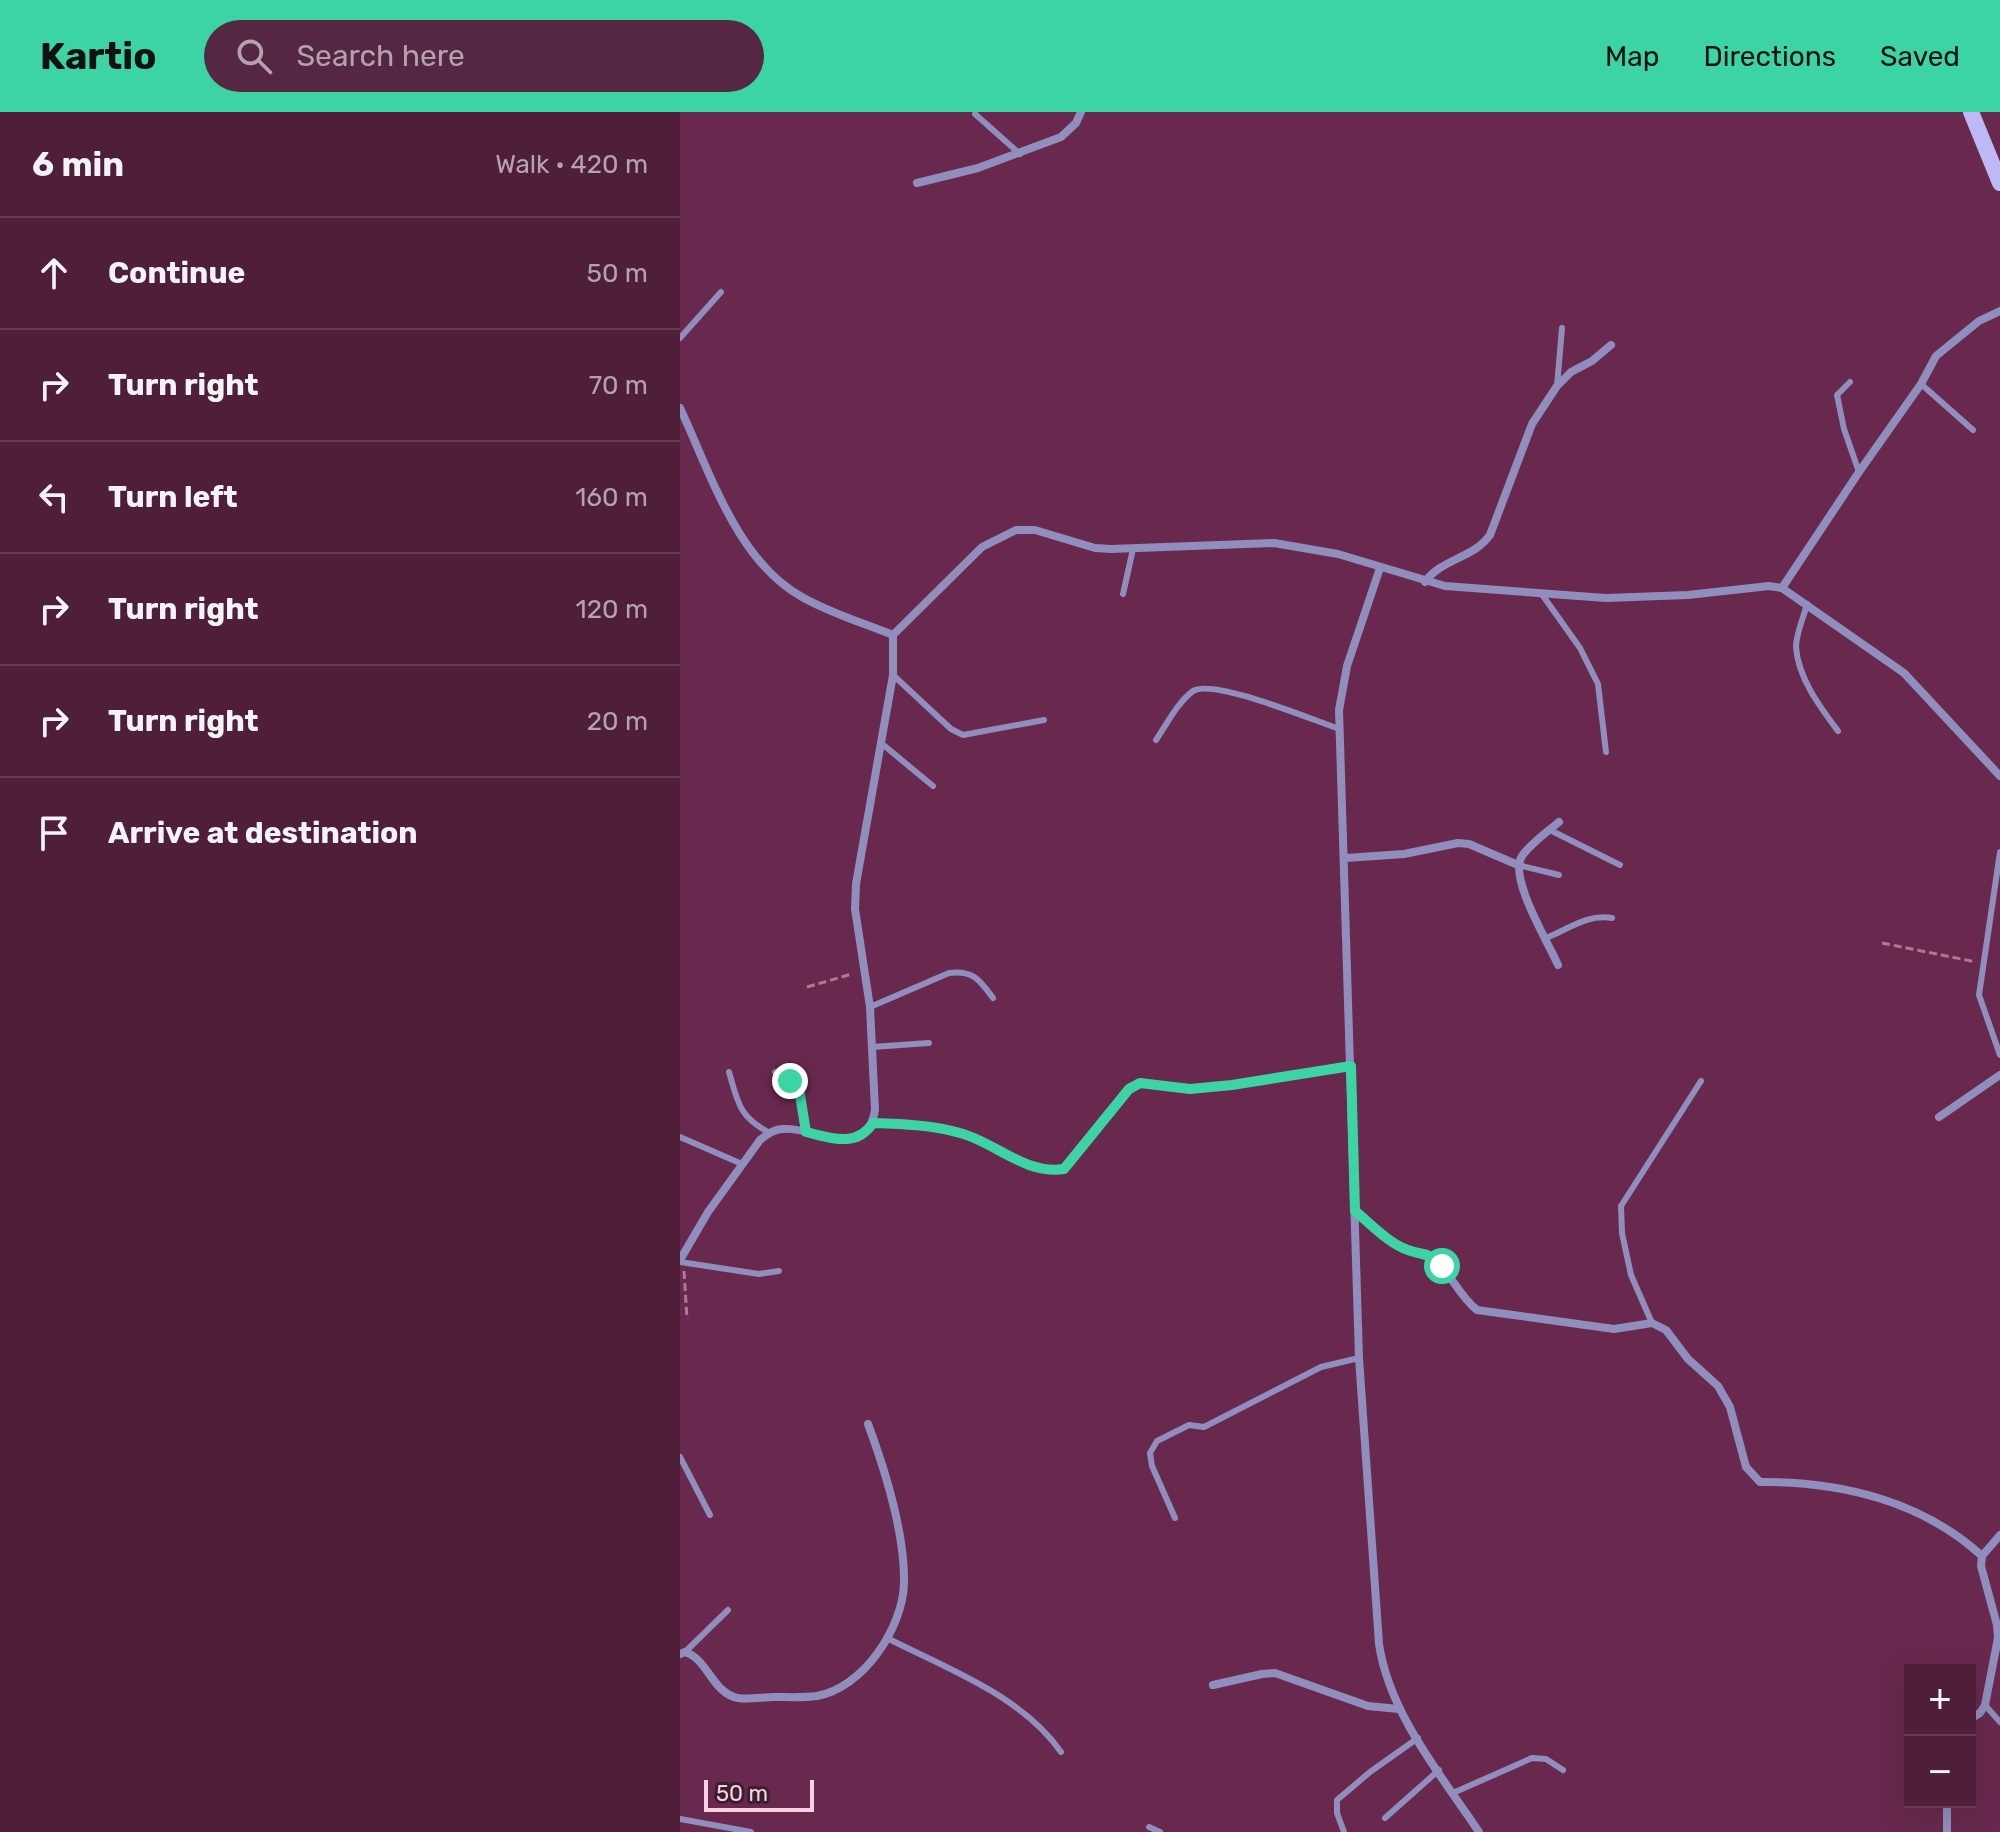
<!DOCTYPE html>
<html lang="en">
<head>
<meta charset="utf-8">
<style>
  :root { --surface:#4f1f3a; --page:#552742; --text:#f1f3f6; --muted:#b3a2af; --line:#663d54; --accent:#3cd4a4 }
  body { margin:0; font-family:Rubik,sans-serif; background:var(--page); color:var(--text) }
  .controls { position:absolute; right:24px; bottom:24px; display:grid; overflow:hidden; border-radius:0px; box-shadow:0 8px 32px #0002 }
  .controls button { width:72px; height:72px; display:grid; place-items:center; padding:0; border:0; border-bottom:2px solid var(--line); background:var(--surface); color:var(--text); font:40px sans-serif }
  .scale { position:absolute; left:24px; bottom:20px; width:110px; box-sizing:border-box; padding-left:8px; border:4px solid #f9d1e5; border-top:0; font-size:22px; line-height:28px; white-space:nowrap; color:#f9d1e5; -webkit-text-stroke:6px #3c1f2f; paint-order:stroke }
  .stop { position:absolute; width:24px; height:24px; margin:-18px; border:6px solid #3cd4a4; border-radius:50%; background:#fff }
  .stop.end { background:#3cd4a4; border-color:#fff; box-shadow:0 2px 8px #0008 }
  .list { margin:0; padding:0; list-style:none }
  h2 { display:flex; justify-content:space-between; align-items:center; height:104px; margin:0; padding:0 32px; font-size:34px }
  h2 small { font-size:26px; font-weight:400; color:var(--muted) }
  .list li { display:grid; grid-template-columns:52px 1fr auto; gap:24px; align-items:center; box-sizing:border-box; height:112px; padding:0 32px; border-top:2px solid var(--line) }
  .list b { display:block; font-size:30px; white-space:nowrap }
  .list em { font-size:26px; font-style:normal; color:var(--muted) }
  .icon { flex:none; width:44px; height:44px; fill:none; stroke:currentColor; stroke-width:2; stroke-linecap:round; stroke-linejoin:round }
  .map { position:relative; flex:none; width:1320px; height:1720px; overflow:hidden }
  header { display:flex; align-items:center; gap:48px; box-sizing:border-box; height:112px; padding:0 40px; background:var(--accent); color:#111 }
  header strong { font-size:38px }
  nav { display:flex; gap:44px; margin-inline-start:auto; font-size:28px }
  .search { width:560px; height:72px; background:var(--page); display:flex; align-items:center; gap:20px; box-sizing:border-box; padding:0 28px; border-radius:44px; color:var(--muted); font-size:30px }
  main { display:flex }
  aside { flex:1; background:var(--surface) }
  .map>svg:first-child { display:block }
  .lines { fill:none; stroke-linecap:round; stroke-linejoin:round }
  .path { stroke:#ad7996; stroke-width:3; stroke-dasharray:8 4; stroke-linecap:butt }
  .lane { stroke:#908ebd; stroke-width:6 }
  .street { stroke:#908ebd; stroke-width:8 }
  .secondary { stroke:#bcb9f4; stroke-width:16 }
  .route { stroke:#3cd4a4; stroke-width:10 }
</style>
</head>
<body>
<header>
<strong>Kartio</strong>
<div class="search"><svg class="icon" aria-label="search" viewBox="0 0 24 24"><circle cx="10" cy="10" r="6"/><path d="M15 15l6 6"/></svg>Search here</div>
<nav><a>Map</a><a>Directions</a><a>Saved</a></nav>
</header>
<main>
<aside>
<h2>6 min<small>Walk · 420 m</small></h2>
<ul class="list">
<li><svg class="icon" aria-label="ahead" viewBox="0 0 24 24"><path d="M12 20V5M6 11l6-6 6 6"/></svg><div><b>Continue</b></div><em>50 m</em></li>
<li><svg class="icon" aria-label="right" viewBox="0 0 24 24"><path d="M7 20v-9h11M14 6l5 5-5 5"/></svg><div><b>Turn right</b></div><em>70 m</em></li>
<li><svg class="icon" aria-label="left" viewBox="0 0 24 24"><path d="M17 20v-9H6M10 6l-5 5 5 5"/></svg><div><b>Turn left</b></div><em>160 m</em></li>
<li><svg class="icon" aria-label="right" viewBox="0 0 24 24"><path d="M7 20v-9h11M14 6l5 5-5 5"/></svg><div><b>Turn right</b></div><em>120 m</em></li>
<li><svg class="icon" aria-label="right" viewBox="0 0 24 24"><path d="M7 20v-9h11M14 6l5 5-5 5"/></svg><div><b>Turn right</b></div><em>20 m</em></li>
<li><svg class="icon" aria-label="arrive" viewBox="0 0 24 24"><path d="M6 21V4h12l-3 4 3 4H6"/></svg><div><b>Arrive at destination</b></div></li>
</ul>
</aside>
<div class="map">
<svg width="1320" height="1720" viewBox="0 0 1320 1720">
  <rect width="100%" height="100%" fill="#69294e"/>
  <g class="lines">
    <g class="path">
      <polyline points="1202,831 1296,850"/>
      <polyline points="127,875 172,862"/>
      <polyline points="4,1159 7,1207"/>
    </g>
    <g class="lane">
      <polyline points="295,2 340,42"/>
      <polyline points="0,226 41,180"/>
      <polyline points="1170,270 1157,283 1164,317 1179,360"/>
      <polyline points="1241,272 1293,318"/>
      <polyline points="877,274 882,216"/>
      <polyline points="861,481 900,536 918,572 926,640"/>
      <polyline points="443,482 453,437"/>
      <path d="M1127,492C1124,504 1116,522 1116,535C1118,566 1140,595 1158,619"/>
      <polyline points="213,563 271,617 283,623 364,608"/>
      <path d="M476,628C487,612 497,591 513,579C533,566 635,609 660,617"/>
      <polyline points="201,631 253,674"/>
      <polyline points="870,718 940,753"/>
      <polyline points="1320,740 1299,883 1320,943"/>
      <polyline points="838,753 879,763"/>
      <path d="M866,826C889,817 907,802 932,806"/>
      <path d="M190,895L269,861C293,858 300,868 313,886"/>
      <polyline points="192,935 249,931"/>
      <path d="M49,960C58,991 59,1005 90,1021"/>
      <path d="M95,960C122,969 122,996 126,1020"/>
      <polyline points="0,1025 62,1052"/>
      <polyline points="0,1150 79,1162 99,1159"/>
      <polyline points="972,1211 951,1163 942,1121 941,1094 1021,969"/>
      <polyline points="0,1345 30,1403"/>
      <polyline points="495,1406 472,1354 470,1341 477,1329 509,1313 524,1315 641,1255 679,1246"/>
      <path d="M209,1527C268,1557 342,1584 381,1640"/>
      <polyline points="5,1540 48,1498"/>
      <polyline points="1229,1571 1230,1573"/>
      <polyline points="1305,1593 1320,1610"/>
      <polyline points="773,1681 852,1646 866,1647 883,1658"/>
      <polyline points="705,1706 759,1658"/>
      <polyline points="0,1707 71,1720"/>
      <polyline points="469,1715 480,1720"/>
      <polyline points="664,1720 657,1701 657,1688 690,1660 738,1626"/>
    </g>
    <g class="street">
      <polyline points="237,71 298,56 381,25 396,11 401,0"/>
      <path d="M0,296C30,360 57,449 122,485C150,501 183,511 213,523"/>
      <path d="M700,456L667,554L659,598L679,1246L699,1532C709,1601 761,1663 799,1720"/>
      <path d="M745,470C761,447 794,446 810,423L852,312L877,274L891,260L912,249L931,233"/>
      <polyline points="1102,476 1179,360 1241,272 1256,244 1299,209 1320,199"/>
      <polyline points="666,746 724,742 778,731 789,732 838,753"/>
      <path d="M878,853C868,830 828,765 842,744C851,731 867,720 879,710"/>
      <polyline points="1259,1005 1320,963"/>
      <path d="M193,1011C222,1012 252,1013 280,1021C315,1030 345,1063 384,1057L449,977L460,971L510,977L552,973L671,954"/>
      <path d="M675,1099C691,1112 708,1130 727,1138C736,1141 744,1139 751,1144C770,1159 778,1183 797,1198L934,1217L972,1211L986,1218L1008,1247L1038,1274L1050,1295L1066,1355L1080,1370C1160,1369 1242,1389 1302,1444"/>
      <path d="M0,1148L28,1100L80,1028C87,1022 94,1017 103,1017C136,1014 186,1053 195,998L190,895L175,797L176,772L213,563V523L302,435L336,418H355L415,436L431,437L594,431L658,442L765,474L926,486L1008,483L1089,474L1102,476L1224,561L1320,664"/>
      <path d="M0,1542L5,1540C28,1547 32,1581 58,1586C69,1588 83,1585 94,1585C108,1585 123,1586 137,1584C183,1576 223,1516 224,1471C225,1422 205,1358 188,1312"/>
      <polyline points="533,1573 582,1562 595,1561 688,1594 719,1597"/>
      <polyline points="1290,1607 1300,1601 1305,1593 1318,1526 1317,1513 1301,1454 1302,1444 1320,1423"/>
      <polyline points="1267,1690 1267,1720"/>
    </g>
    <polyline class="secondary" points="1291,0 1320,71"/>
  </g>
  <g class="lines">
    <path class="route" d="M110,969L120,983L126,1020C151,1026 176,1036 193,1011C222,1012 252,1013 280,1021C315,1030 345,1063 384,1057L449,977L460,971L510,977L552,973L671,954L675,1099C691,1112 708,1131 728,1138C747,1145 744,1138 762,1154"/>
  </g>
</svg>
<div class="controls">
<button>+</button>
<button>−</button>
</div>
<div class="scale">50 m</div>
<div class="stop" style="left:762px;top:1154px"></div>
<div class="stop end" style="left:110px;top:969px"></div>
</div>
</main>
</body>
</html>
